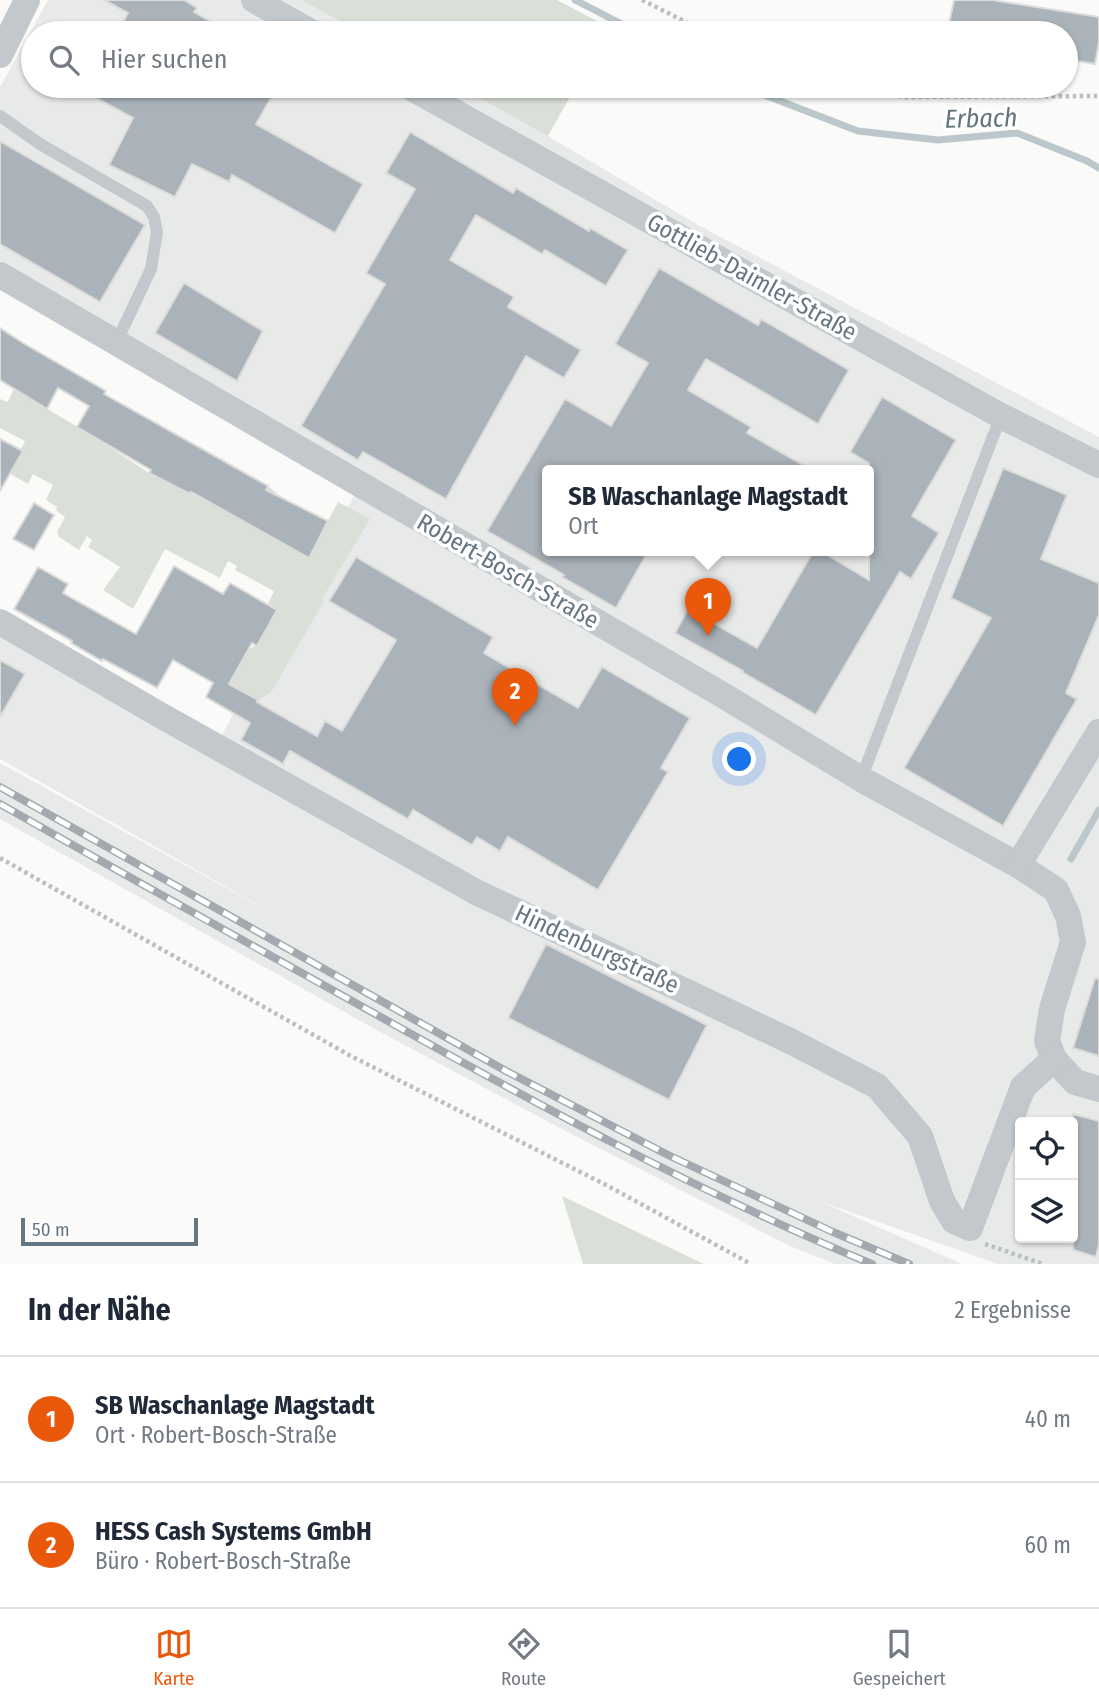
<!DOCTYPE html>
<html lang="de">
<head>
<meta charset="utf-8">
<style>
  :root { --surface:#fff; --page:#f2f2f3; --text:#1f2937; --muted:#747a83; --line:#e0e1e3; --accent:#ea580c }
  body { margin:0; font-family:"Fira Sans Condensed",sans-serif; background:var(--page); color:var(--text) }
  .controls { position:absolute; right:21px; bottom:21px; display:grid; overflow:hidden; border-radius:7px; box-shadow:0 2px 5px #0004 }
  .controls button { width:63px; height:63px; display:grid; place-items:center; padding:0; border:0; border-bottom:2px solid var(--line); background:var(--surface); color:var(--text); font:35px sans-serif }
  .scale { position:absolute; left:21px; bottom:18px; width:177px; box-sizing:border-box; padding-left:7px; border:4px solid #657683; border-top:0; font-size:19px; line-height:24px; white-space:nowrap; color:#657683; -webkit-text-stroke:5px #fff; paint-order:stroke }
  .you { position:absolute; left:740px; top:760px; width:24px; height:24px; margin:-18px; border:5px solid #fff; border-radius:50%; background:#1a73e8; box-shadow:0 0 0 10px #1a73e833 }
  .badge { display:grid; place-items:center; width:46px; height:46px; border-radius:50%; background:var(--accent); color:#fff; font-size:23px; font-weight:700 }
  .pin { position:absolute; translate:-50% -58px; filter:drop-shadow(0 2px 4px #0008) }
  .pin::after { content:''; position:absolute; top:37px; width:24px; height:21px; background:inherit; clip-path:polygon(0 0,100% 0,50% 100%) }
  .popup { position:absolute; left:542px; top:465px; width:332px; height:91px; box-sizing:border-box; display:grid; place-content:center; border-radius:7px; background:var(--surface); filter:drop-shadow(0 2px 5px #0005); font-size:23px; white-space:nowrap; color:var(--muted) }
  .popup b { font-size:26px; color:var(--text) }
  .popup::after { content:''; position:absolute; left:50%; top:100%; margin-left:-14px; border:14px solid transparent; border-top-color:var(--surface) }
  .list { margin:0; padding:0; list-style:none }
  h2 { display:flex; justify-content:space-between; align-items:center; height:91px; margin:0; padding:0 28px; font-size:30px }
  h2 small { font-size:23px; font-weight:400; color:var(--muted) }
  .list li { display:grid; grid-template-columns:46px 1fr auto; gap:21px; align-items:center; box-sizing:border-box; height:126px; padding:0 28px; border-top:2px solid var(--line) }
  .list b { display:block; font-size:26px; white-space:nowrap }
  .list p { margin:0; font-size:23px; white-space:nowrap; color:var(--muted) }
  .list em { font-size:23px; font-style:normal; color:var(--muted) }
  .icon { flex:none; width:38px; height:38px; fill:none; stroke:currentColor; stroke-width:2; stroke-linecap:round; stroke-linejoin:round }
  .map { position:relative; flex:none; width:1099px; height:1264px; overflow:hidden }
  .search { position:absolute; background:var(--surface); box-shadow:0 2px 5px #0004; left:21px; right:21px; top:21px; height:77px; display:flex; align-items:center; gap:18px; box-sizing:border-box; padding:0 24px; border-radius:38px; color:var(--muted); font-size:26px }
  .sheet { height:343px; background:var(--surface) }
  nav { display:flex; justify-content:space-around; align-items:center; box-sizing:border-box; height:98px; border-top:2px solid var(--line); background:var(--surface); font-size:19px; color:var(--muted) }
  nav a { display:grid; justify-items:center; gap:4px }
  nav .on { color:var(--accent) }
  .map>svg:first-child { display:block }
  .built { fill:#e8e9e9; fill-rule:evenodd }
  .green { fill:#dadfd7 }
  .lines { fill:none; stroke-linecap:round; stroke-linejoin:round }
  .stream { stroke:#bbc7cb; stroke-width:7 }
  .building { fill:#aab3b9; stroke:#dcdcda; stroke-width:2 }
  .path { stroke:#bbbfc2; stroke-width:4.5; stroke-dasharray:3.5 3.5; stroke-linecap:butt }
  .service { stroke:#c3c8cc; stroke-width:12 }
  .minor { stroke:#c3c8cc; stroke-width:26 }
  .rail-casing { stroke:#a2aab0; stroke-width:8 }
  .rail { stroke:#fff; stroke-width:5; stroke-dasharray:16; stroke-linecap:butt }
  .labels { text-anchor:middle; stroke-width:7; stroke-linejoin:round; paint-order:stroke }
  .street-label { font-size:24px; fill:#657683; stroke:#fff }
  .water-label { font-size:26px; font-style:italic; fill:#60757c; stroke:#fff }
</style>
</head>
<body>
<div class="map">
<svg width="1099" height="1264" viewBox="0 0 1099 1264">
  <rect width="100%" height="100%" fill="#fafaf8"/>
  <path class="built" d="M48,0H301L362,33H33V86H457L548,136L698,225L1099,437V1264H998L819,1201L962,1264H835L790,1246L558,1127L382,1033L0,819V763L290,923L0,759V622L219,740L364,478L0,261V87ZM547,470H869V550H547ZM1020,1122H1073V1238H1020Z"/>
  <g class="green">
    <polygon points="301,0 557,0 608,27 604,33 362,33"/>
    <polygon points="457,86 576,86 548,136"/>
    <polygon points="14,389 96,438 149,473 209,502 268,486 283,499 309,557 338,502 370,519 322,599 324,601 272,691 258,700 226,683 234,675 249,649 257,645 277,610 268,604 274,591 235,570 237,566 228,561 220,578 165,549 133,609 103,590 120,567 88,547 92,540 87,536 79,550 59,537 57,532 65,517 56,510 57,507 46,500 53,485 33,474 28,484 9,473 25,441 0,428 0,399 8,402"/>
    <polygon points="562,1196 704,1264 583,1264"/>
  </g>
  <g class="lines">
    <g class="stream">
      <polyline points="575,0 639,33"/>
      <polyline points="741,86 858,131 938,140 1017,133 1087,161 1099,168"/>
      <polyline points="1071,859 1099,810"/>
    </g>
  </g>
  <g class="building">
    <polygon points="104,0 184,0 197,8 194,12 231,33 117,33 128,13"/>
    <polygon points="954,0 992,0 1099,17 1099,42 1095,64 1066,59 1066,33 947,33"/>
    <polygon points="74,86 278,86 256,124 363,184 335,233 232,175 229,182 192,164 175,197 109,165 133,118"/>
    <polygon points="410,132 513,193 516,188 589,231 590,228 628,250 606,286 545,250 542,254 476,215 450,260 514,297 508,307 581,350 564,378 526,356 446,499 363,452 358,460 301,426 385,284 366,273 415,189 386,173"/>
    <polygon points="0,141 145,225 100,302 0,244"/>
    <polygon points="659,268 758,325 761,319 849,370 818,424 706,359 688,390 751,427 747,433 812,470 547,470 547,550 649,550 616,608 562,577 564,575 487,531 565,399 611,426 648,363 615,344"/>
    <polygon points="184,283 263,331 237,381 155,333"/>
    <polygon points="0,328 23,343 106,391 104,394 268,486 266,490 328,521 309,558 191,492 190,494 149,473 151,470 77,427 89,406 58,388 47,409 0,380"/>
    <polygon points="882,397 956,440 912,516 939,533 911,579 900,572 816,715 742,672 743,671 675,633 688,609 757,648 814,550 819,550 869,580 869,463 850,452"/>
    <polygon points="0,439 23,451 0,491"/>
    <polygon points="1003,468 1067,495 1041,559 1099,583 1099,615 1066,693 1077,699 1003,826 904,768 991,618 951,598"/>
    <polygon points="34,503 54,515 34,550 13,539"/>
    <polygon points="356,557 493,637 484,653 578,708 602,667 690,718 661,768 668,772 598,890 508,837 500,851 477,837 472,845 413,810 408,819 290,751 283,764 241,740 250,723 206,697 213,683 192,671 173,660 157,688 103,659 102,661 71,643 72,641 14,609 38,567 68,584 63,593 136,634 174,566 223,594 230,583 277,610 257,646 252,643 229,684 258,700 257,702 317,736 325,721 342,731 396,640 329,601"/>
    <polygon points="0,660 25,674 0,717"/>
    <polygon points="546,944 707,1025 669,1100 508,1018"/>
    <polygon points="1095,978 1099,979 1099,1056 1073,1048"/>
    <polygon points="1073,1114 1099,1121 1099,1244 1096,1257 1073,1250"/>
  </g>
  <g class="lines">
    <g class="path">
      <polyline points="642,0 708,33"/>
      <polyline points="857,86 903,97 1099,96"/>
      <polyline points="0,858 349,1055 608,1186 751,1264"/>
      <polyline points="985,1244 1043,1264"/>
    </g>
    <g class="service">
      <polyline points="0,116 40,144 147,206 154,217 157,232 151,269 116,343"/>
      <polyline points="861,779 1001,416"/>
    </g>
    <g class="minor">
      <polyline points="254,0 313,33"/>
      <polyline points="0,55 27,0"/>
      <polyline points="408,86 1001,416 1099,465"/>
      <polyline points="0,275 726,697 861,779 1018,865 1056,890 1068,916 1073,942 1052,1009 1047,1041 1054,1059 1075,1082 1099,1089"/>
      <polyline points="0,622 160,715 476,892 790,1041 877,1086 920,1136 942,1201 954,1221 970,1228 1023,1087 1054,1059"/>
      <polyline points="1018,865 1099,732"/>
    </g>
    <defs>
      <g id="rail">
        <polyline points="0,787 506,1071 668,1155 833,1232 909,1264"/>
        <path d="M0,804C120,872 240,939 361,1006C527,1099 695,1191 872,1264"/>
      </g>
    </defs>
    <use href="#rail" class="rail-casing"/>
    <use href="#rail" class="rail"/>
  </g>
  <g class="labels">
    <g class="street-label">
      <text transform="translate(752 277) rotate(29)" y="8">Gottlieb-Daimler-Straße</text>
      <text transform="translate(508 571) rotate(30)" y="8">Robert-Bosch-Straße</text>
      <text transform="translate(597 949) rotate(25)" y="8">Hindenburgstraße</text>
    </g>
    <g class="water-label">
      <text transform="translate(981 118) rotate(-1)" y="9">Erbach</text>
    </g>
  </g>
</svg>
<div class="controls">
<button><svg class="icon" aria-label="locate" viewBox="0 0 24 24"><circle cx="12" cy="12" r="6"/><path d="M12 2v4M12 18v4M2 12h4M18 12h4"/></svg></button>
<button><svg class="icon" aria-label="layers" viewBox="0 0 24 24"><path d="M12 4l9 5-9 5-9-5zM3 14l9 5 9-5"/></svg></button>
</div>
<div class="scale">50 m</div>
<div class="you"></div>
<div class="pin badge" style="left:708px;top:636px">1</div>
<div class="popup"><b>SB Waschanlage Magstadt</b>Ort</div>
<div class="pin badge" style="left:515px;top:726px">2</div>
<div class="search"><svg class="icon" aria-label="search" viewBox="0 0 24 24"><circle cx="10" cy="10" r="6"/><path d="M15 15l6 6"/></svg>Hier suchen</div>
</div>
<section class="sheet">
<h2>In der Nähe<small>2 Ergebnisse</small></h2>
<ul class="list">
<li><span class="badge">1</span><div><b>SB Waschanlage Magstadt</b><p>Ort · Robert-Bosch-Straße</p></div><em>40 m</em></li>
<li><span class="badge">2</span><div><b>HESS Cash Systems GmbH</b><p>Büro · Robert-Bosch-Straße</p></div><em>60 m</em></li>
</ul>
</section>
<nav>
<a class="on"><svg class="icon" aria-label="map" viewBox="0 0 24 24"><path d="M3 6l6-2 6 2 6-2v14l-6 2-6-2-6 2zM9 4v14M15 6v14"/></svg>Karte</a>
<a><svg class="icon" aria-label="directions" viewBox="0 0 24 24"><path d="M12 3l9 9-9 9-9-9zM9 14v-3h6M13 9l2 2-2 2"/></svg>Route</a>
<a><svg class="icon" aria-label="saved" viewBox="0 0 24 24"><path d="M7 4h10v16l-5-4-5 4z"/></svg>Gespeichert</a>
</nav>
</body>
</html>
